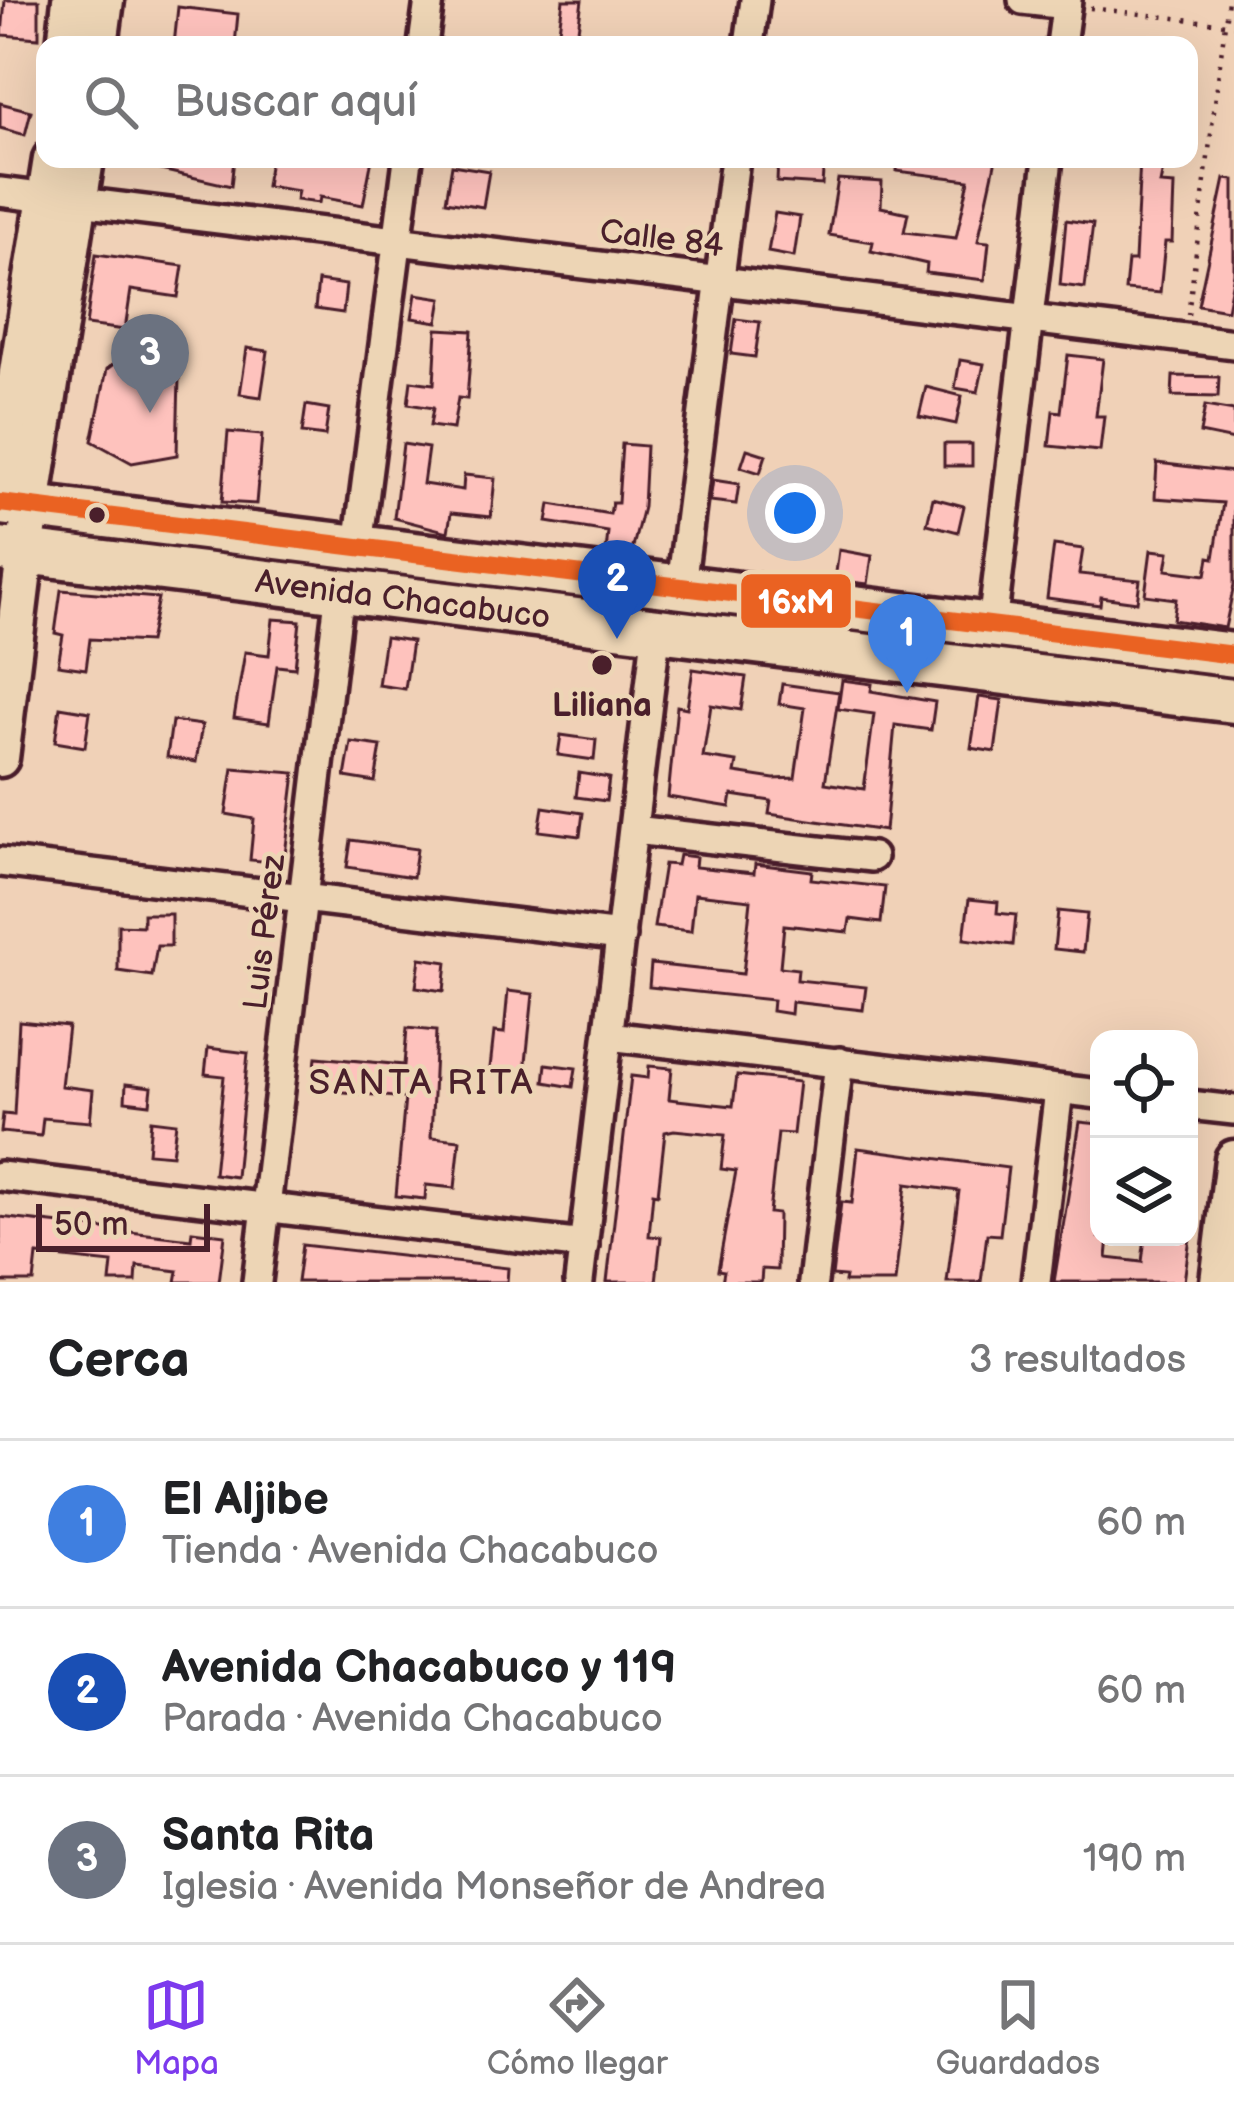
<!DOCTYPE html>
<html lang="es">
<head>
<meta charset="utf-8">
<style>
  :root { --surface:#fff; --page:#f6f6f6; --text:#202124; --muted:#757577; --line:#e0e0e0; --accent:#7c3aed }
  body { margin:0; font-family:"Balsamiq Sans",sans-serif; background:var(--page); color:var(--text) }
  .controls { position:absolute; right:36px; bottom:36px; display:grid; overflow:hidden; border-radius:24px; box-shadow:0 12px 48px #0002 }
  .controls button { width:108px; height:108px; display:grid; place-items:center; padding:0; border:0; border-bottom:3px solid var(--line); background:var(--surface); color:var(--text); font:60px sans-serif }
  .scale { position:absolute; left:36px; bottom:30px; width:174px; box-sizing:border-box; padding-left:12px; border:6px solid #4a1f2b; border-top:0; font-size:33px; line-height:42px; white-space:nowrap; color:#4a1f2b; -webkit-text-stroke:9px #edd5b5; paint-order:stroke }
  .you { position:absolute; left:795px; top:513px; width:42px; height:42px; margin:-30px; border:9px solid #fff; border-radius:50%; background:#1a73e8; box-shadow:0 0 0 18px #1a73e833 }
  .badge { display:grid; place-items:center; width:78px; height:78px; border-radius:50%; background:var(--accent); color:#fff; font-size:39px; font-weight:700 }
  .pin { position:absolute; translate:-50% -99px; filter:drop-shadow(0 3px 6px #0008) }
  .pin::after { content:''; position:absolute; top:63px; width:42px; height:36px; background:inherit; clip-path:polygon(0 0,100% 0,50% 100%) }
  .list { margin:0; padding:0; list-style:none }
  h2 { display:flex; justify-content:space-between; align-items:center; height:156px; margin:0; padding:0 48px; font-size:51px }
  h2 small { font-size:39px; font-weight:400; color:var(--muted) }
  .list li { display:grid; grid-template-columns:78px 1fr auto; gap:36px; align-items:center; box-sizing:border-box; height:168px; padding:0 48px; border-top:3px solid var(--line) }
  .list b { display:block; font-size:45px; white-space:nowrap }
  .list p { margin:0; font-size:39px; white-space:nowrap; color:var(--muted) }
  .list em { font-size:39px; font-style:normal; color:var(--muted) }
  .icon { flex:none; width:66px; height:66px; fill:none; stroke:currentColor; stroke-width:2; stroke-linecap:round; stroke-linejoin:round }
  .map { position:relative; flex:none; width:1234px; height:1282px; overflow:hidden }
  .search { position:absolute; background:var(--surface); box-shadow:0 12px 48px #0002; left:36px; right:36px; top:36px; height:132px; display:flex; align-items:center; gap:30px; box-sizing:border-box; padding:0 42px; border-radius:24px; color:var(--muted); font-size:45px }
  .sheet { height:660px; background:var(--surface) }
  nav { display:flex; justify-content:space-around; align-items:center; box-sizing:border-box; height:168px; border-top:3px solid var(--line); background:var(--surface); font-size:33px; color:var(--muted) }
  nav a { display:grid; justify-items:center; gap:6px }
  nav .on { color:var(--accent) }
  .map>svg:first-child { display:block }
  .green { fill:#d1dc8f; stroke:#8e7e5d; stroke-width:3 }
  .building { fill:#fec2bd; stroke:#4a1f2b; stroke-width:3 }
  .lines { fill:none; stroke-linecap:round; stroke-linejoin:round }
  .street-casing { stroke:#4a1f2b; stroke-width:36 }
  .secondary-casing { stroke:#4a1f2b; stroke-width:45 }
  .primary-casing { stroke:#4a1f2b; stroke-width:51 }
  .path { stroke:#4a1f2b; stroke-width:4.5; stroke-dasharray:3 9; stroke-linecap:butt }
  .street { stroke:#edd5b5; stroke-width:27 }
  .secondary { stroke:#edd5b5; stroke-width:36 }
  .primary { stroke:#edd5b5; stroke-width:42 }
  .bus-1-casing { stroke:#edd5b5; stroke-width:27 }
  .bus-1 { stroke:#ea6222; stroke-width:18 }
  .bus-dot { fill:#4a1f2b; stroke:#edd5b5; stroke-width:4.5 }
  .labels { text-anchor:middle; stroke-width:9; stroke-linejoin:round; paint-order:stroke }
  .street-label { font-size:33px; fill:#4a1f2b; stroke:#edd5b5 }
  .poi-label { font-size:33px; font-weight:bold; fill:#4a1f2b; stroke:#edd5b5 }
  .neighbourhood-label { font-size:36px; letter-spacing:3px; fill:#4a1f2b; stroke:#edd5b5 }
  .line-badge { stroke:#edd5b5; stroke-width:4.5 }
  .badge-label { font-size:33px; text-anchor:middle; font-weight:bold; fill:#fff }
</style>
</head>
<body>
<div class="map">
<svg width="1234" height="1282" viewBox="0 0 1234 1282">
  <rect width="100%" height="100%" fill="#f0d1b7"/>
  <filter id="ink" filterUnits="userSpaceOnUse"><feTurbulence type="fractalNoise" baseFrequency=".00833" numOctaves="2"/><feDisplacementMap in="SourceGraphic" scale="24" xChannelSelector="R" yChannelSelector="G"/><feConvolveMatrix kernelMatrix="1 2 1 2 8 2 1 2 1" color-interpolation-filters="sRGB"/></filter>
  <g filter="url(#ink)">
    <polygon class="green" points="77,530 1234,671 1234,689 75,547"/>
    <g class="building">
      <polygon points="5,0 39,0 39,38 2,35"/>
      <polygon points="563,0 582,0 576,45 557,45"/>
      <polygon points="178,7 238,14 235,45 174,45"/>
      <polygon points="0,103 31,111 25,135 0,128"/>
      <polygon points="162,159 234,159 231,186 161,170"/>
      <polygon points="270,159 372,159 363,205 320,197 319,203 296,200 298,191 266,186"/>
      <polygon points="778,159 824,159 822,185 777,182"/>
      <polygon points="898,159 996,159 978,241 989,242 985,280 926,273 927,264 871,251 873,242 829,235 838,179 882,182 881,207 908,213 904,232 956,238 969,180 897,171"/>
      <polygon points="1140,159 1165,159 1160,184 1174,185 1172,242 1165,242 1160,293 1125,290 1128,261 1135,261"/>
      <polygon points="452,165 489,171 483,207 446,201"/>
      <polygon points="1225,179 1234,180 1234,273 1227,310 1198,305"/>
      <polygon points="775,213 800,217 794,257 768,252"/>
      <polygon points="1066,220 1093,224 1085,288 1060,285"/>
      <polygon points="96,254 183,266 178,297 131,290 125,330 86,325"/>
      <polygon points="318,281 346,285 343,313 315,309"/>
      <polygon points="416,294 442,298 438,322 412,318"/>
      <polygon points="736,319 760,322 755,357 731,354"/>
      <polygon points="437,329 472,331 467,399 458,398 453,429 430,426 433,408 408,404 411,381 434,384"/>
      <polygon points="247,348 268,351 261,397 240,394"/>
      <polygon points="130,351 160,354 179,376 177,455 132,463 92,441 107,369"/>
      <polygon points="1068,355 1103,359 1096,416 1104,416 1100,451 1049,446 1053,411 1061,412"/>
      <polygon points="960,360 984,364 978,392 955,388"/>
      <polygon points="1173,376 1219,377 1218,397 1172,396"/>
      <polygon points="926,387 962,396 956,424 919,416"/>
      <polygon points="306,405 329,409 325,436 302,433"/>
      <polygon points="1205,406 1234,411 1234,440 1200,433"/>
      <polygon points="228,432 262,435 256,504 222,502"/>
      <polygon points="403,444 428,448 423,484 463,490 464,475 495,478 491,517 451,513 448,532 394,518"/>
      <polygon points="622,444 646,446 643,507 631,555 606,552 608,532 547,522 550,504 610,514 612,503 618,503"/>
      <rect x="944" y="444" width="28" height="22"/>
      <polygon points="747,449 766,455 760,473 741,467"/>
      <polygon points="1157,463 1234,472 1234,585 1225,628 1173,620 1176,599 1145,595 1151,550 1169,552 1166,570 1206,575 1209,557 1214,558 1223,503 1155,498"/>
      <polygon points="713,480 739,484 736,504 710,501"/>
      <polygon points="933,498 964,506 958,532 927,524"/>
      <polygon points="1054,545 1083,549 1079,574 1140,580 1137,602 1101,597 1100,605 1047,598"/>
      <polygon points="839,550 872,556 868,584 835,580"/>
      <polygon points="61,590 158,598 149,642 90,639 86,669 58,665 63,635 55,633"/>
      <polygon points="273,619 300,621 295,668 277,666 269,723 234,718 245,652 269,655"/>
      <polygon points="385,637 412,641 405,689 378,685"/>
      <polygon points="693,669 746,677 741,710 711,705 703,757 737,762 735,773 774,779 795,778 805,708 779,704 782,684 839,692 825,783 864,789 874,714 838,709 842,680 872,684 871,691 935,702 931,730 895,725 885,831 769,814 771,801 732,795 730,807 668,797 677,706 687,708"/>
      <polygon points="979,697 1002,700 995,752 971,748"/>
      <polygon points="60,707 90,712 85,747 55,742"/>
      <polygon points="172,721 202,725 196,762 167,757"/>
      <polygon points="561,735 596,740 594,760 558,755"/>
      <polygon points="351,742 381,746 375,782 345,777"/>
      <polygon points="233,768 295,773 284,863 250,860 254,819 226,814"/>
      <polygon points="579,773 609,778 606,801 576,797"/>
      <polygon points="543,807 583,813 580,836 539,831"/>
      <polygon points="351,840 417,849 413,877 347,867"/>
      <polygon points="679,855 696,857 695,867 754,873 755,864 812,871 811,879 885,887 881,923 850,919 848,932 784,925 780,967 798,969 797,980 866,987 863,1010 792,1002 791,1014 772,1011 773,1000 649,987 651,964 743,974 751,900 695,894 691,931 654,927 664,864 677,865"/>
      <polygon points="969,899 998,902 997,913 1016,915 1013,945 964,939"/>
      <polygon points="1058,911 1087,914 1083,952 1054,949"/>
      <polygon points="143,914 171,914 171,946 157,946 152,976 118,971 118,925 143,926"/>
      <polygon points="420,958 447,962 444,991 416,987"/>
      <polygon points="508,991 533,994 525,1072 490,1068 494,1032 504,1033"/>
      <polygon points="19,1021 68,1026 61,1086 93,1090 90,1122 43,1118 41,1136 1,1132 3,1114 14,1115"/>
      <polygon points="407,1028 436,1031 431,1137 460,1140 455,1188 426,1185 425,1199 396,1196 405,1098 313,1089 316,1057 404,1065"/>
      <polygon points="208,1048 248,1053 236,1177 214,1174 224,1076 205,1074"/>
      <polygon points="546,1064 576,1068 573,1087 544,1082"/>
      <polygon points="649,1066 672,1068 669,1099 677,1100 733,1106 737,1075 799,1082 793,1134 778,1133 769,1213 778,1214 777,1270 762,1269 761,1282 722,1282 724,1271 718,1270 736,1171 721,1169 725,1135 674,1130 665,1132 658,1194 653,1193 649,1236 661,1237 656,1282 607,1282 631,1076 648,1078"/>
      <polygon points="126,1084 152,1087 150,1104 125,1101"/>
      <polygon points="151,1120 176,1123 172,1155 148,1153"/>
      <polygon points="1080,1122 1099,1124 1099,1237 1109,1237 1107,1258 1142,1262 1145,1237 1190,1237 1184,1282 1054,1282"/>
      <polygon points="858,1148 1008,1168 1000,1235 987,1234 981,1282 947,1282 959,1191 906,1184 895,1282 844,1282 845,1277 832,1276 841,1202 852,1203"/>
      <polygon points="0,1217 191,1239 192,1231 225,1235 219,1282 176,1282 178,1271 137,1266 136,1282 110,1282 112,1263 37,1255 34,1282 0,1282"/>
      <polygon points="302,1245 508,1268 507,1282 297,1282"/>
    </g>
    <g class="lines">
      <defs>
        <g id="street">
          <polyline points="1023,0 1066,5"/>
          <polyline points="423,45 429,0"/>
          <polyline points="749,45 755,0"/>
          <polyline points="1061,45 1067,0"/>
          <polyline points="0,192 47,198"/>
          <polyline points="80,202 1234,344"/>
          <polyline points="358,546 408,159"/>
          <polyline points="681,586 735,159"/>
          <polyline points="992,625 1048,159"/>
          <polyline points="634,830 872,857"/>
          <polyline points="0,862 621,936"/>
          <polyline points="609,1036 1099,1094"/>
          <polyline points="1189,1105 1234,1110"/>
          <polyline points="0,1176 584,1245"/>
          <polyline points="257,1282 340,590"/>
          <polyline points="579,1282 657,627"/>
          <polyline points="813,1282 839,1062"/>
          <polyline points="1036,1282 1059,1090"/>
        </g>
        <g id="secondary">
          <polyline points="66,45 71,0"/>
          <polyline points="99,45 105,0"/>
          <polyline points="0,485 52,159"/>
          <polyline points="0,758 31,506 85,159"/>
          <polyline points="1219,1282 1234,1159"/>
        </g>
        <g id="primary">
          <polyline points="0,503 1234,655"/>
          <polyline points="0,549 1234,701"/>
        </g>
      </defs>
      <use href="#street" class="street-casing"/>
      <use href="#secondary" class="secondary-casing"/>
      <use href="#primary" class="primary-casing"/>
      <g class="path">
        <polyline points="1090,8 1234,25"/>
        <polyline points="1188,315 1228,0"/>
      </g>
      <use href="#street" class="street"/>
      <use href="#secondary" class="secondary"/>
      <use href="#primary" class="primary"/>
      <defs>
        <polyline id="bus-1" points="0,503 1234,655"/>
      </defs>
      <use href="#bus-1" class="bus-1-casing"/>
      <use href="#bus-1" class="bus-1"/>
    </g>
  </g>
  <g class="bus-dot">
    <circle cx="97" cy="515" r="10"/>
    <circle cx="602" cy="665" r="12"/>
  </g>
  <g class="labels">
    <g class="street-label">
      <text transform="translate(662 237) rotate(7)" y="12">Calle 84</text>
      <text transform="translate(403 598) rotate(7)" y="12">Avenida Chacabuco</text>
      <text transform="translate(263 932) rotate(-83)" y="12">Luis Pérez</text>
    </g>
    <g class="poi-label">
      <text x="602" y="716">Liliana</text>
    </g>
    <g class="neighbourhood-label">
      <text x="422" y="1094">SANTA RITA</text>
    </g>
  </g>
  <rect class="line-badge" x="739" y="572" width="114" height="58" rx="12" fill="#ea6222"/>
  <g class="badge-label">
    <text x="796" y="613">16xM</text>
  </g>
</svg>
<div class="controls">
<button><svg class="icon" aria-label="locate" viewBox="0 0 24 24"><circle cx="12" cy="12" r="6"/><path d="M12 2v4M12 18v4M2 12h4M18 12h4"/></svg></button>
<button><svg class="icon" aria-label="layers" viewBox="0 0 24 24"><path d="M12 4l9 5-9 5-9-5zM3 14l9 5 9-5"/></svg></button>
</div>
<div class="scale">50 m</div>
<div class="you"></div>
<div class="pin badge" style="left:907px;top:693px;background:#3f7fe0">1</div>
<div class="pin badge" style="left:617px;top:639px;background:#1a4fb4">2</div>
<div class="pin badge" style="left:150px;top:413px;background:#6b7280">3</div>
<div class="search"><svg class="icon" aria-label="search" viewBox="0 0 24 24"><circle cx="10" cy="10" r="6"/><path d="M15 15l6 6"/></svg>Buscar aquí</div>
</div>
<section class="sheet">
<h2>Cerca<small>3 resultados</small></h2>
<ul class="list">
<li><span class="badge" style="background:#3f7fe0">1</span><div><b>El Aljibe</b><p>Tienda · Avenida Chacabuco</p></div><em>60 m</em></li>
<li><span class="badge" style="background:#1a4fb4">2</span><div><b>Avenida Chacabuco y 119</b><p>Parada · Avenida Chacabuco</p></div><em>60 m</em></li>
<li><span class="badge" style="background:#6b7280">3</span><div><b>Santa Rita</b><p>Iglesia · Avenida Monseñor de Andrea</p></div><em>190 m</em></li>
</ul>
</section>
<nav>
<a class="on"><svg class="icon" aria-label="map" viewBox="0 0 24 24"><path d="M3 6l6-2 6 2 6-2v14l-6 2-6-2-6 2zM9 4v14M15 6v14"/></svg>Mapa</a>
<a><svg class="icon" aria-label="directions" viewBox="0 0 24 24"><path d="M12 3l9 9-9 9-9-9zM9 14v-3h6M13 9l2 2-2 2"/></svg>Cómo llegar</a>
<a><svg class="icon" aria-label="saved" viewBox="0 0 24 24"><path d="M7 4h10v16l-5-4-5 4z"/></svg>Guardados</a>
</nav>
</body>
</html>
